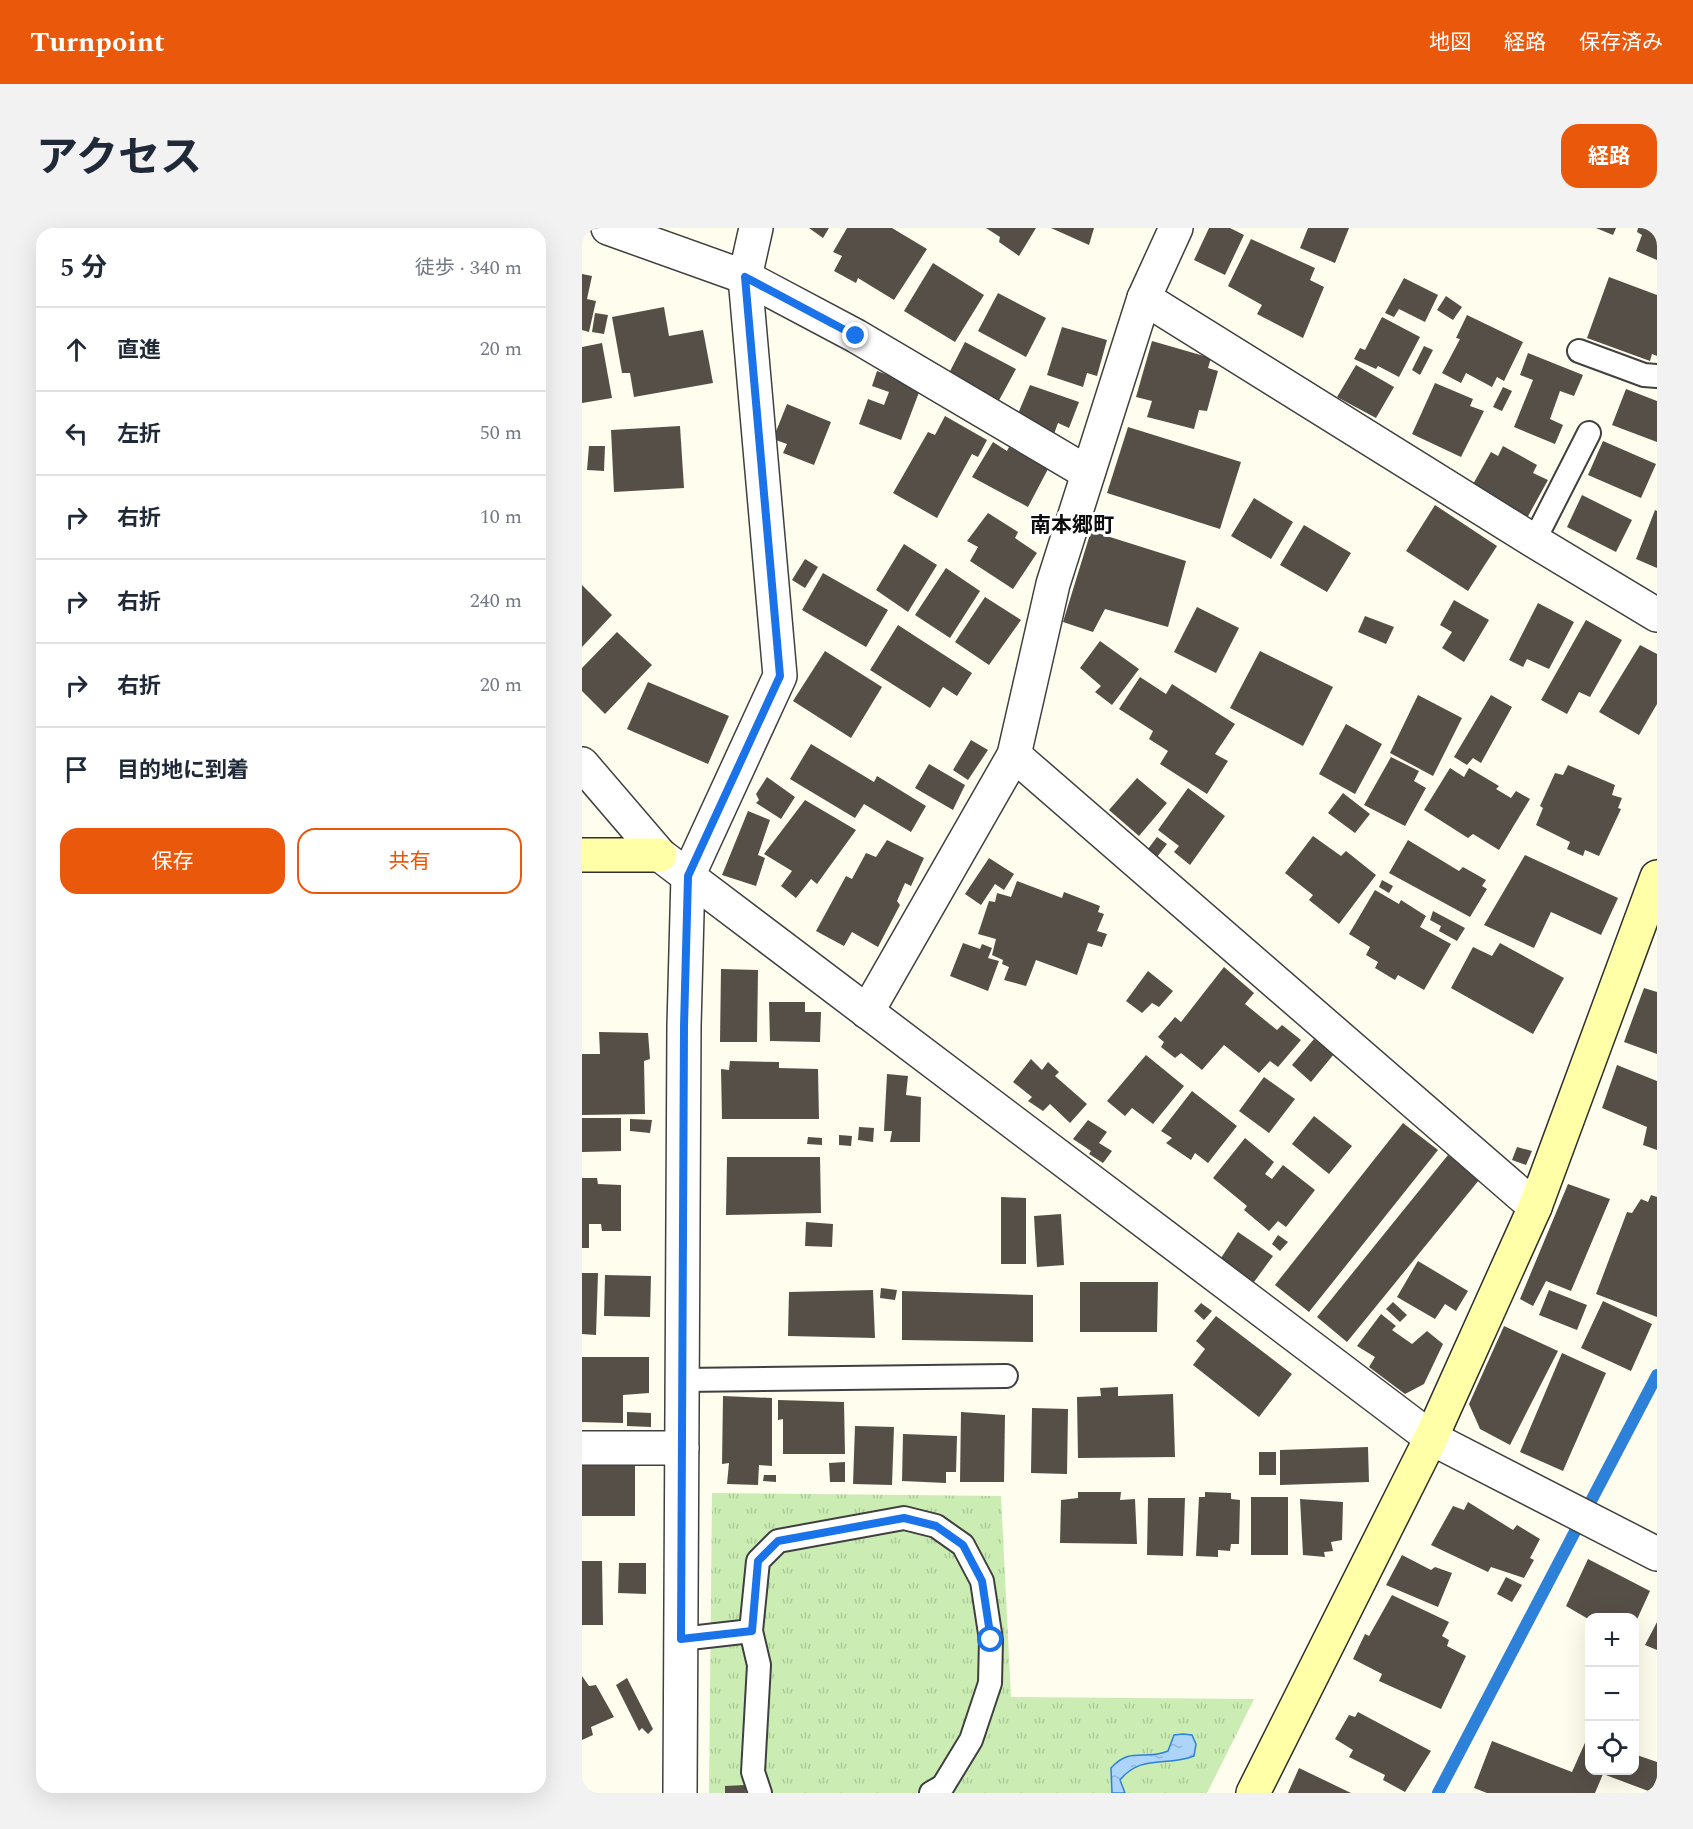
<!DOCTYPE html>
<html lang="ja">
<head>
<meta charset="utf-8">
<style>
  :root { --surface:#fff; --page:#f2f2f3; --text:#1f2937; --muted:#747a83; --line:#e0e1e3; --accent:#ea580c }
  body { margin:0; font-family:Spectral,"Noto Sans JP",serif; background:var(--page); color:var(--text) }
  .controls { position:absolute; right:18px; bottom:18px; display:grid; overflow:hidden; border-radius:12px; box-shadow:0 6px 24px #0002 }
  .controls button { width:54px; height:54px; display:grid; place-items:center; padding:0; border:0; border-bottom:2px solid var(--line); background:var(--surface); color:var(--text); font:30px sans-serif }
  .stop { position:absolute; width:18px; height:18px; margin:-14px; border:4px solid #1a73e8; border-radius:50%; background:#fff }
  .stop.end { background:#1a73e8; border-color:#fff; box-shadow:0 2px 6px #0008 }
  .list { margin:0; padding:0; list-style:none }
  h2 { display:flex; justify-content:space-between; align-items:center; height:78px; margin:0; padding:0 24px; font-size:26px }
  h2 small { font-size:20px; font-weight:400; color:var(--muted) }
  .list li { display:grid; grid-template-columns:39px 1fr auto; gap:18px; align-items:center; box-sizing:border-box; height:84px; padding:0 24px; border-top:2px solid var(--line) }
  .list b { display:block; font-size:22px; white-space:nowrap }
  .list em { font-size:20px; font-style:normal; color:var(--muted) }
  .actions { display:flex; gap:12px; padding:18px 24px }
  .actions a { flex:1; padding:14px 0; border:2px solid var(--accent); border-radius:18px; text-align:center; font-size:21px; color:var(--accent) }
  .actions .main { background:var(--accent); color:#fff }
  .icon { flex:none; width:33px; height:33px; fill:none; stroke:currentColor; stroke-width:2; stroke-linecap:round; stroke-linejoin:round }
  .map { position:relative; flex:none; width:1075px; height:1565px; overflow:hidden; border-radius:18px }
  header { display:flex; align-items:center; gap:36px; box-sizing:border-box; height:84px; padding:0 30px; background:var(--accent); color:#fff }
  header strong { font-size:28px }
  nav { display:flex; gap:33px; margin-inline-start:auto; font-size:21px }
  .intro { display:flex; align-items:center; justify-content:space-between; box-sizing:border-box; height:144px; padding:0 36px }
  h1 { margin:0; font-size:42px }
  .button { padding:15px 27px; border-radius:18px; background:var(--accent); color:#fff; font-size:21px; font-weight:700 }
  main { display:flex; gap:36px; padding:0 36px }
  aside { flex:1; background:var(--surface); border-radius:18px; box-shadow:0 6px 24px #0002 }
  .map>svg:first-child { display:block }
  .park { fill:url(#park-tufts) }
  .water { fill:url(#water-ripples); stroke:#2e81d8; stroke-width:1.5 }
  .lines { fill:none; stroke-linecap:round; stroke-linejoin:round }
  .stream { stroke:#2e81d8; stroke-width:12 }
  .building { fill:#564f48 }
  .lane-casing { stroke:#404040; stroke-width:26 }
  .street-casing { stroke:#404040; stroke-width:36 }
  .secondary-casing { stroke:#2f2f2f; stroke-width:36 }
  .lane { stroke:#fff; stroke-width:22 }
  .street { stroke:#fff; stroke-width:33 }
  .secondary { stroke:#ffffa8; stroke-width:33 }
  .route { stroke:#1a73e8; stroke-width:8 }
  .labels { text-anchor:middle; stroke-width:6; stroke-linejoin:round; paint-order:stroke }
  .quarter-label { font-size:21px; font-weight:bold; fill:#0d0d0d; stroke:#fff }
</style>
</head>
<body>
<header>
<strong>Turnpoint</strong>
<nav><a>地図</a><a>経路</a><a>保存済み</a></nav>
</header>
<div class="intro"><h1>アクセス</h1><a class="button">経路</a></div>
<main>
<aside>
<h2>5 分<small>徒歩 · 340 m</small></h2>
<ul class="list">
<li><svg class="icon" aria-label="ahead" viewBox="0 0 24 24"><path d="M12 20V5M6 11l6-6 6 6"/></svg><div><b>直進</b></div><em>20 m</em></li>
<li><svg class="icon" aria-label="left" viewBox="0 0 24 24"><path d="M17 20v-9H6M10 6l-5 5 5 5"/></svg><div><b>左折</b></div><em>50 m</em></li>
<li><svg class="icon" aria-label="right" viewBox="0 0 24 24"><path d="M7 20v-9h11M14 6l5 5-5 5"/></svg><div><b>右折</b></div><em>10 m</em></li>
<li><svg class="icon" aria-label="right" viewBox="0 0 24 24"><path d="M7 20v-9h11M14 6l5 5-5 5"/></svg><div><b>右折</b></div><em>240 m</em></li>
<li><svg class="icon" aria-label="right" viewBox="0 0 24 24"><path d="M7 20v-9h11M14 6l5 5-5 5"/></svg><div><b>右折</b></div><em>20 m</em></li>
<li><svg class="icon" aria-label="arrive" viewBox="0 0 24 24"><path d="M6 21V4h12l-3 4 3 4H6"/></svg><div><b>目的地に到着</b></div></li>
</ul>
<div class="actions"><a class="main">保存</a><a>共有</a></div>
</aside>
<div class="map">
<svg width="1075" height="1565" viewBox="0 0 1075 1565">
  <defs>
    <pattern id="park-tufts" width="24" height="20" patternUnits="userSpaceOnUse" patternTransform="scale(1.5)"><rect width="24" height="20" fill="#cbedb3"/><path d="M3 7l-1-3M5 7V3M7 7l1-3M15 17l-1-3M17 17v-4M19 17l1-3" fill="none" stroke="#adca99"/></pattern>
    <pattern id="water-ripples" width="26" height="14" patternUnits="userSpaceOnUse" patternTransform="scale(1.5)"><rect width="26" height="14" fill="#add5fb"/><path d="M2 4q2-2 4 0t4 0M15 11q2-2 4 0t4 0" fill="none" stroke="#94b6d6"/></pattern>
  </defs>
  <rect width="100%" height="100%" fill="#fffded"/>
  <polygon class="park" points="130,1265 419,1268 429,1469 672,1471 625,1565 127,1565"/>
  <path class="water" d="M601,1506L610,1507L614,1516L612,1528C584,1539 559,1526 538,1552L543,1565H530L529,1540C549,1518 562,1533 586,1523L592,1507Z"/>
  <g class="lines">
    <polyline class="stream" points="856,1565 1075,1147"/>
  </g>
  <g class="building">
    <polygon points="227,0 247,0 241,10"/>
    <polygon points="265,0 310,0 345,21 312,72 276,50 274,55 252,43 260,28 251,24"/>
    <polygon points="404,0 454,0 437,28 417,14 418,9"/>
    <polygon points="469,0 512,0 507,17"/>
    <polygon points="627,0 648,0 662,7 643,47 612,32"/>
    <polygon points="726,0 767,0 753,35 718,20"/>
    <polygon points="1014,0 1034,0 1031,7"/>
    <polygon points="1056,0 1075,0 1075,32 1054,23 1060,7 1055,4"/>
    <polygon points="669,11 733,40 728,52 742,59 721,110 675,86 680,77 646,58"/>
    <polygon points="351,35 402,67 373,114 322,83"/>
    <polygon points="0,46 10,48 5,71 14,73 7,104 0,102"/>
    <polygon points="1027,49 1075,67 1075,128 1070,126 1068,133 1005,110"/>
    <polygon points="822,50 856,67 843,94 817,81 812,89 803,85"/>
    <polygon points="416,65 464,90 444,129 396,103"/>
    <polygon points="864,68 880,79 871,92 855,82"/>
    <polygon points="82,79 87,108 121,102 131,155 52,169 48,145 40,145 30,89"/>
    <polygon points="13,85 26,87 22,106 10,104"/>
    <polygon points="885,87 941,114 922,153 915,149 910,159 884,145 879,155 860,145 878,111 874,110"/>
    <polygon points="800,89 838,109 817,149 796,138 794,141 772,131 778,120 783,122"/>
    <polygon points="480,99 525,112 515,148 505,145 501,159 465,147"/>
    <polygon points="570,113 629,130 626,140 636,143 625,183 617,182 612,201 565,189 570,173 554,169"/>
    <polygon points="383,114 434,141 415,176 365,149"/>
    <polygon points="20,115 30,170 0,175 0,119"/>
    <polygon points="842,118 851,122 838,147 830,142"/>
    <polygon points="946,125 1001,147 992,168 978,163 968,191 981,197 973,216 932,199 951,152 938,147"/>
    <polygon points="774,137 812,159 794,190 755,169"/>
    <polygon points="295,143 339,159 319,212 277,196 286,171 302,177 307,164 290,158"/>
    <polygon points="853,155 891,171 888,178 902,183 879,229 830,206"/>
    <polygon points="448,157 497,174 487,200 476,195 472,206 435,188"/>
    <polygon points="921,159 930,163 920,183 911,179"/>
    <polygon points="1044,161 1075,173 1075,214 1030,197"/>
    <polygon points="205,176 249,194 232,237 201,225 205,216 191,211"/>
    <polygon points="363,188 405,212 396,229 390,226 355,290 311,265 346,204 353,207"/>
    <polygon points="98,198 102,260 32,264 29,202"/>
    <polygon points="546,199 659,234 638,301 525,265"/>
    <polygon points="1021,213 1074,236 1059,270 1006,247"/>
    <polygon points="411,214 425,223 427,219 466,241 446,279 390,249"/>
    <polygon points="7,218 23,218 22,243 5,242"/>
    <polygon points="921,218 955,237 951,245 966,252 945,290 890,258 909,224 916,228"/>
    <polygon points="1000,267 1050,292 1034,324 985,299"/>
    <polygon points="672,270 711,294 689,331 649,308"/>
    <polygon points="853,277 915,318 886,363 824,323"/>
    <polygon points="1073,282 1075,283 1075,340 1054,331"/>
    <polygon points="406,285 436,304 433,310 455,325 431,361 388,333 396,319 385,313"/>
    <polygon points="722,297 769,325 745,364 698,337"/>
    <polygon points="509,303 604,333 586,399 523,381 511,404 481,394"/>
    <polygon points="322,316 355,337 326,384 294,362"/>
    <polygon points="223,331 236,339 223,360 210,352"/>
    <polygon points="364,340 398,363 368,410 333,387"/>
    <polygon points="241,345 306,382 284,419 220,382"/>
    <polygon points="0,357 30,387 0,419"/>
    <polygon points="403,369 439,392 407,437 373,414"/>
    <polygon points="872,372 907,392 882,434 860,420 870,404 858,397"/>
    <polygon points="956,375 992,394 967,441 945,431 941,439 927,432"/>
    <polygon points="615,379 657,400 634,445 592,424"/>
    <polygon points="783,388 812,399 804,416 776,404"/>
    <polygon points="1004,392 1040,412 1008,469 997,464 985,486 959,472"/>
    <polygon points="316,397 390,445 375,468 361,459 348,480 288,442"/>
    <polygon points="35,404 70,437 23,486 0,463 0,440"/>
    <polygon points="518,413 557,441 530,477 513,464 519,458 498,440"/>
    <polygon points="1058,417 1075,426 1075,476 1057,507 1017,484"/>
    <polygon points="243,423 300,459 269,510 211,473"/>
    <polygon points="678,423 751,459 721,518 648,480"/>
    <polygon points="558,449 584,466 590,456 653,496 633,526 646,533 625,566 578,536 586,523 567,511 571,503 537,481"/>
    <polygon points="66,454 147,488 126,536 45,501"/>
    <polygon points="836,467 880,490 851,548 808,525"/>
    <polygon points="909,467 930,479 899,535 891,530 885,537 872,529"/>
    <polygon points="764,496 800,516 773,566 737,546"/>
    <polygon points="389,512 406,522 386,552 371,542"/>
    <polygon points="229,516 292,554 295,548 344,578 329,604 282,576 273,590 208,551"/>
    <polygon points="809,529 837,543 832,553 844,560 823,598 782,577"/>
    <polygon points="347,536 383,557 371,582 333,560"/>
    <polygon points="986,537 1033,557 1030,567 1040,570 1036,580 1039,581 1017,628 1003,622 1001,628 985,621 988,614 954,597 961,580 958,578 973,545 981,547"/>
    <polygon points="868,540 882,549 887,540 917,558 914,561 929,570 934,563 948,571 917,622 891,606 886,610 842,582"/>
    <polygon points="185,549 213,569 199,591 174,575 177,572 174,566"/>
    <polygon points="555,550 585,575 557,608 527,582"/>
    <polygon points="606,560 643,588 608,637 592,624 597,618 576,602"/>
    <polygon points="761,565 788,586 773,605 746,585"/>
    <polygon points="223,572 274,602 235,656 229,651 214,670 199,658 210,643 182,626"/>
    <polygon points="166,583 188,592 176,627 183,630 174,658 140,647"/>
    <polygon points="731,608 759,628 764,623 794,647 757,696 727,672 731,667 703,645"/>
    <polygon points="575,609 585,616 575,629 566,621"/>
    <polygon points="305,612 342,630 329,658 323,655 315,673 318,677 296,719 270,704 262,718 234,703 264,648 270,651 284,625 294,629"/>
    <polygon points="826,612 877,643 881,639 904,652 900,658 905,661 888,689 807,645"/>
    <polygon points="943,627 1036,670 1019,707 969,684 952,720 902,697"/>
    <polygon points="407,630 432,646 422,662 413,656 399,677 383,666"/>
    <polygon points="800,652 811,658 807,665 797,659"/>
    <polygon points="435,653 480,670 482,664 518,678 516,684 522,686 515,703 525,706 520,719 506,715 495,747 454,732 444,758 422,752 427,739 420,736 421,732 410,727 414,711 396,706 407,673 413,674 415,665 429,669"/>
    <polygon points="793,662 817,676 819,672 844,688 838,699 869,716 842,762 816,747 813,752 793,740 796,734 784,727 788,719 767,706"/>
    <polygon points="851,683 883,700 875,713 857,703 859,698 848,692"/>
    <polygon points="381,715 398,721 400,716 410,720 406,730 417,733 406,763 368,748"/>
    <polygon points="918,715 982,750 951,806 869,760 891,719 910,728"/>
    <polygon points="642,739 672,765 663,776 695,802 700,797 719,812 696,839 688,833 677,845 642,817 620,842 599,825 593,830 579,819 582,814 576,809 593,789 599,794"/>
    <polygon points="139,741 176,742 175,814 138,814"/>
    <polygon points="566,743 591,763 577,779 570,775 560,785 544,773"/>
    <polygon points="1062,760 1075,764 1075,826 1042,814"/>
    <polygon points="187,774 223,774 223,784 239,784 238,814 188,813"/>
    <polygon points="17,804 66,805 68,831 62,833 63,886 0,887 0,826 18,826"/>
    <polygon points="732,811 752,826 729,854 710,837"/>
    <polygon points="564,827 602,858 571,896 550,880 543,888 525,873"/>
    <polygon points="449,831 460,842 466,834 477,844 473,848 505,876 488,895 468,876 461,883 446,873 450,869 431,854"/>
    <polygon points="148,833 197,834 197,840 236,841 237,891 140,891 139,841 147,842"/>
    <polygon points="1035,837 1075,853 1075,922 1061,917 1065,899 1020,880"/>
    <polygon points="305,846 326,848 324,867 339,869 338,914 308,914 310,903 302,903"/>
    <polygon points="682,849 713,871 687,905 657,883"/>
    <polygon points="610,863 655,898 626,935 613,925 609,932 584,915 590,910 579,903"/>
    <polygon points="732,888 770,918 747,946 710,916"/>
    <polygon points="0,890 39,890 39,923 0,924"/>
    <polygon points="48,891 70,892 68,905 48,903"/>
    <polygon points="506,892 525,904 517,915 530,923 521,935 507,926 509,923 491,911"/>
    <polygon points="821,895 856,922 727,1084 693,1057"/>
    <polygon points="277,899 292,900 291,914 276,912"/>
    <polygon points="257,907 270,908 269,918 257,917"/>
    <polygon points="226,909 240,910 240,917 225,916"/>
    <polygon points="663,910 692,934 683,946 690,951 701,937 733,962 704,999 696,993 687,1003 662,982 665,978 631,950"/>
    <polygon points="935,919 950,923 944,937 930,932"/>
    <polygon points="866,927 897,952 765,1114 735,1089"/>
    <polygon points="145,929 238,929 239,985 144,987"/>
    <polygon points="0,950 15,950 16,956 39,957 39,1003 20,1003 19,996 7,996 7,1020 0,1020"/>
    <polygon points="986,956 1028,971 989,1063 964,1053 951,1078 938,1071"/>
    <polygon points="1069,967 1075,969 1075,1089 1014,1066 1045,984 1050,985 1059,971 1066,974"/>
    <polygon points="419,969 444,970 444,1036 419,1036"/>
    <polygon points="479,986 482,1037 455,1039 452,988"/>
    <polygon points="224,994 251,996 250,1019 223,1018"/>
    <polygon points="656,1004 691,1028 672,1054 639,1030"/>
    <polygon points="696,1007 706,1014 698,1023 690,1016"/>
    <polygon points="836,1033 886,1063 874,1083 863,1076 853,1091 815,1069"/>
    <polygon points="0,1045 16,1045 14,1107 0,1106"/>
    <polygon points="23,1047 69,1048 68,1089 22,1088"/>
    <polygon points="498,1054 576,1054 575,1104 498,1104"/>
    <polygon points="299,1060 315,1062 313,1072 298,1070"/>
    <polygon points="291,1062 293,1110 206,1108 207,1064"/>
    <polygon points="967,1062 1005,1077 995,1102 957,1087"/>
    <polygon points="320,1063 451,1067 451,1114 320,1112"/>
    <polygon points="1021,1073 1070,1096 1049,1143 999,1120"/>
    <polygon points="811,1074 825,1087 818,1094 804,1081"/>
    <polygon points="619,1075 630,1083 622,1092 612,1083"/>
    <polygon points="799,1086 814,1098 810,1102 830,1116 845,1103 861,1116 842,1156 823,1166 787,1139 793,1129 775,1118"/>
    <polygon points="634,1088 710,1146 677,1189 611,1137 623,1121 614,1113"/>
    <polygon points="922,1098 976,1123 928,1217 898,1201 887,1176"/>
    <polygon points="980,1125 1024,1145 981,1243 938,1224"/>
    <polygon points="0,1129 67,1129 67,1165 41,1167 41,1195 0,1194"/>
    <polygon points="536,1159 536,1168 591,1166 593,1229 496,1230 495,1169 519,1168 518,1160"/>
    <polygon points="141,1168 190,1170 190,1238 177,1237 176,1257 145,1256 147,1235 140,1236"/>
    <polygon points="196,1172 262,1174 263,1226 201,1226 201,1191 196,1192"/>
    <polygon points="450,1180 486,1181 485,1246 449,1245"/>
    <polygon points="45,1184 69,1185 69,1199 45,1198"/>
    <polygon points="379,1184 423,1187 422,1254 378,1254"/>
    <polygon points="273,1198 312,1199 310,1257 271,1256"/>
    <polygon points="321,1206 375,1208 374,1244 364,1244 364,1255 320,1253"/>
    <polygon points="786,1219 787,1254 698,1257 698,1222"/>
    <rect x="677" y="1224" width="17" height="23"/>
    <polygon points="263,1234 263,1254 248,1254 247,1235"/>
    <polygon points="53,1236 53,1288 0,1288 0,1237"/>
    <polygon points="182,1247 194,1247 194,1254 181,1253"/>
    <polygon points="496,1264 539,1264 538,1272 553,1271 555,1316 478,1315 479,1272 496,1270"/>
    <polygon points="623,1264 649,1265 649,1271 658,1272 657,1316 649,1316 648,1323 636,1322 636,1329 614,1328 617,1269 623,1269"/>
    <rect x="669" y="1269" width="37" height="58"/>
    <polygon points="566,1270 603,1270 601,1328 565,1327"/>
    <polygon points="718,1271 761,1274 760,1312 749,1314 751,1323 742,1324 743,1329 721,1327"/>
    <polygon points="886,1274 931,1302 935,1297 958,1311 948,1330 952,1332 942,1350 909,1339 906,1344 849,1317 871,1278 882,1282"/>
    <polygon points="820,1327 849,1342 853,1339 870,1345 856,1379 804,1357"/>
    <polygon points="1006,1331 1068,1363 1052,1398 1052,1390 1008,1390 1008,1392 984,1378"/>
    <polygon points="0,1333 20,1333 21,1397 0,1397"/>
    <polygon points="37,1335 64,1335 64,1366 36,1365"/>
    <polygon points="924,1349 940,1357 930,1374 915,1366"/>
    <polygon points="810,1367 867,1394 860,1408 867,1412 865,1418 884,1428 859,1481 797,1453 800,1446 771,1431 783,1406 787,1408"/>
    <polygon points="1075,1394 1075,1422 1063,1417"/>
    <polygon points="0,1448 7,1458 14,1457 32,1489 9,1499 11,1507 0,1512"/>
    <polygon points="45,1450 71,1501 66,1506 60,1500 57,1503 34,1457"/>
    <polygon points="776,1484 849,1523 823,1564 801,1552 803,1547 767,1529 771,1522 753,1511 767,1487 773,1489"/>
    <polygon points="1006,1508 1008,1542 1052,1542 1052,1526 1075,1534 1075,1550 1069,1564 1021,1546 1013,1565 905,1565 892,1560 910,1513 990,1544"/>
    <polygon points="717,1540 769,1565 706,1565"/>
    <polygon points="163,1557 164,1565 143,1565 143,1558"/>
  </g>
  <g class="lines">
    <defs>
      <g id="lane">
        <polyline points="997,123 1062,147 1075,148"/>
        <polyline points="952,313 1007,205"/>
        <polyline points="101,1152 424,1148"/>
        <polyline points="99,1411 169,1403"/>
        <polyline points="178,1565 171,1544 177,1437 169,1403 176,1333 196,1313 322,1290 354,1298 381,1317 400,1353 409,1412 408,1455 389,1512 361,1558 349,1565"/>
      </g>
      <g id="street">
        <polyline points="26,0 163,49 274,108 506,245"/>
        <polyline points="562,70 952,313 1075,387"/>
        <polyline points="432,527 953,979"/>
        <polyline points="0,536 78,627 849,1210 1075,1326"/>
        <polyline points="285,784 432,527 471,356 562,70 594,0"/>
        <polyline points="0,1220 100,1220"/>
        <polyline points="98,1565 102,798 106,648 198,448 163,49 174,0"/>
      </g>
      <g id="secondary">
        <polyline points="0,627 78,627"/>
        <polyline points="671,1565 849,1210 953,979 1075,649"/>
      </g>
    </defs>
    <use href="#lane" class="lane-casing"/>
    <use href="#street" class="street-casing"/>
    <use href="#secondary" class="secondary-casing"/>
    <use href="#lane" class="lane"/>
    <use href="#street" class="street"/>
    <use href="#secondary" class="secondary"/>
  </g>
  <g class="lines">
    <polyline class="route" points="274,108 163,49 198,448 106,648 102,798 99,1411 170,1403 176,1333 196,1313 322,1290 354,1298 381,1317 400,1353 409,1412"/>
  </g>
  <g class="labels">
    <g class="quarter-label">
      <text x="490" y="304">南本郷町</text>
    </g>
  </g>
</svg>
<div class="controls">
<button>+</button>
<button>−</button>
<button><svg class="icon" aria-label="locate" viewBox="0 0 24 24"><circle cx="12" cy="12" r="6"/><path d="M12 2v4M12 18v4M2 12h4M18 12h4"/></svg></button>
</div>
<div class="stop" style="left:409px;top:1412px"></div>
<div class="stop end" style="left:274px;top:108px"></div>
</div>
</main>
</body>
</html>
